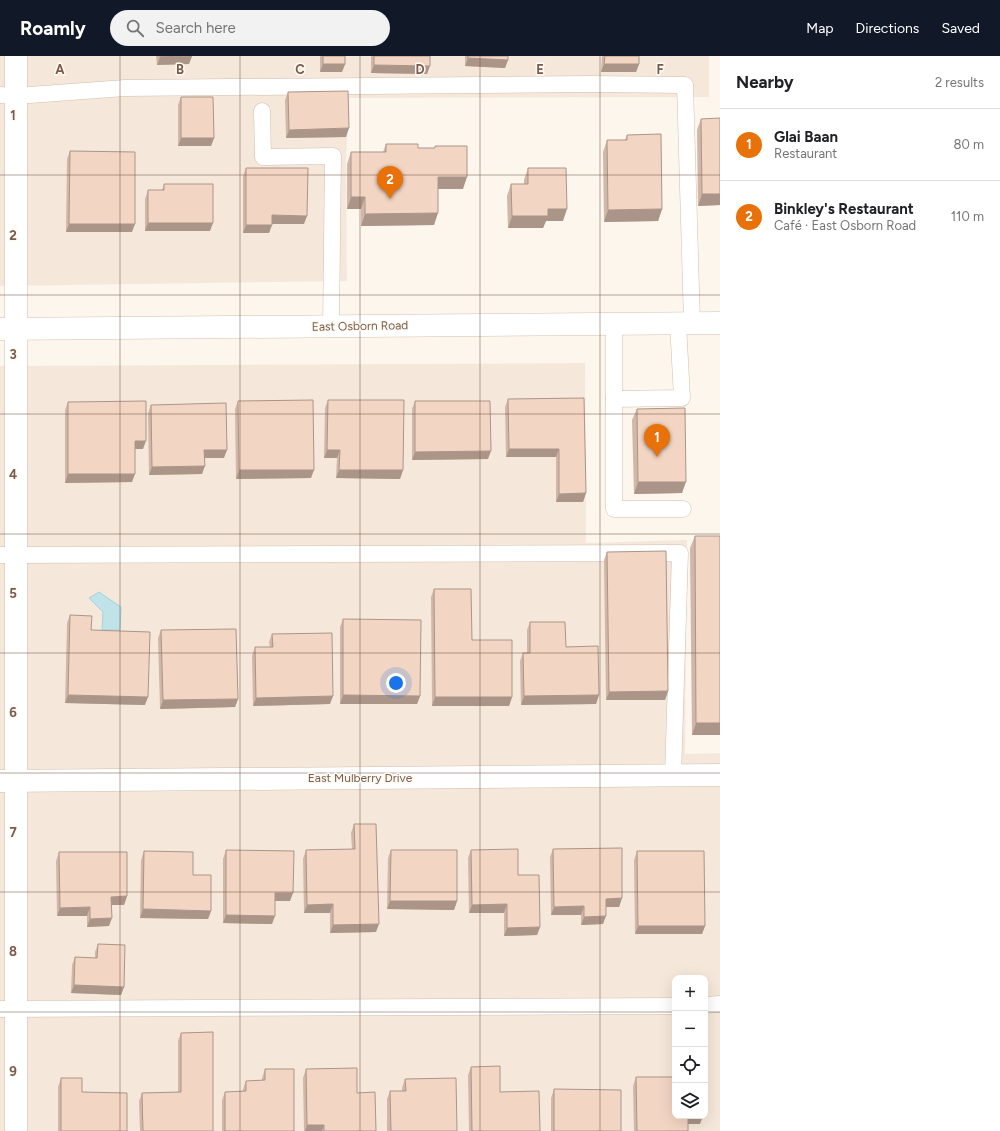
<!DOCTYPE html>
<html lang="en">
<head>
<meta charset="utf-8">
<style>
  :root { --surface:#fff; --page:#f2f2f2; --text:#202124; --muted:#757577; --line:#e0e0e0; --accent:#111827 }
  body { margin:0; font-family:Figtree,sans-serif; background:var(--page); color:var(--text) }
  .controls { position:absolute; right:12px; bottom:12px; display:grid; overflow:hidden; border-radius:8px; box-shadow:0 4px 16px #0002 }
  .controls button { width:36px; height:36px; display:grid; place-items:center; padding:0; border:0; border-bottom:1px solid var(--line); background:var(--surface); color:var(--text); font:20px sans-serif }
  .you { position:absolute; left:396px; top:627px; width:14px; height:14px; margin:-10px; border:3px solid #fff; border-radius:50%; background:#1a73e8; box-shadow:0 0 0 6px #1a73e833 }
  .badge { display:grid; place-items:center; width:26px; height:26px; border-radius:50%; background:var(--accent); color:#fff; font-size:13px; font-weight:700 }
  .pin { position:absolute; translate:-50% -33px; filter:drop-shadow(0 1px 2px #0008) }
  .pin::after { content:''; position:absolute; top:21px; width:14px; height:12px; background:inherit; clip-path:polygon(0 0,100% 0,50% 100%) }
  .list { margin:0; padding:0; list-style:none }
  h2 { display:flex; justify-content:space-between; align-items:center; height:52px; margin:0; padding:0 16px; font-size:17px }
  h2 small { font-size:13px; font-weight:400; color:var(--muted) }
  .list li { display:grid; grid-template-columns:26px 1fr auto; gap:12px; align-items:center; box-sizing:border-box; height:72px; padding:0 16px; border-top:1px solid var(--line) }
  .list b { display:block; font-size:15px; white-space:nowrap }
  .list p { margin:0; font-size:13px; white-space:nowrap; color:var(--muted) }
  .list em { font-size:13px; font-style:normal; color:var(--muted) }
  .icon { flex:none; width:22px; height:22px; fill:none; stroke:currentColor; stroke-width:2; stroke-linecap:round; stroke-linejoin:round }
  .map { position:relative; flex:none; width:720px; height:1075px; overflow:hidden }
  header { display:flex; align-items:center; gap:24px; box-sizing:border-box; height:56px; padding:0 20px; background:var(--accent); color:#fff }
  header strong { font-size:19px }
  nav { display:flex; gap:22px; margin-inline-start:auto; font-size:14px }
  .search { width:280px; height:36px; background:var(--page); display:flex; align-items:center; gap:10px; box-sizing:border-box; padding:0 14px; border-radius:22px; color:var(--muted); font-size:15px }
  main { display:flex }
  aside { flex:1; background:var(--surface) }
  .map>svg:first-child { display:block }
  .residential { fill:#f5e8da; fill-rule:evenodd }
  .water { fill:#bfe3e8; stroke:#a5d3da }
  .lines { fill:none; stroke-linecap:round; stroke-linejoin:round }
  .service-casing { stroke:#d1beb0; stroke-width:17 }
  .minor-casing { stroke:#d1beb0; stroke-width:23 }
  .secondary-casing { stroke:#d6c0b0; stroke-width:23 }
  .service { stroke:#fff; stroke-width:16 }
  .minor { stroke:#fff; stroke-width:22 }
  .secondary { stroke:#fff; stroke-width:22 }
  .wall { fill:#d1b7a8 }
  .shaded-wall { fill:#aa9588 }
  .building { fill:#f3d5c3; stroke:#aa9588 }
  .grid { fill:none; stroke:#7a5c4d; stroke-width:1; stroke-opacity:0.55 }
  .labels { text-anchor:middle; stroke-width:3; stroke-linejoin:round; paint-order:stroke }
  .street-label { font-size:12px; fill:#7a5c4d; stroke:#fffaf3 }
  .grid-label { font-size:13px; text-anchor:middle; font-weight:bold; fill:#7a5c4d; stroke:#fffaf3; stroke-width:3; stroke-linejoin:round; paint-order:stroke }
</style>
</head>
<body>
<header>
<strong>Roamly</strong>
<div class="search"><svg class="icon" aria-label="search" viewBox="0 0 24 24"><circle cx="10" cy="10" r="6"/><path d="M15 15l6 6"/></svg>Search here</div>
<nav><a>Map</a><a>Directions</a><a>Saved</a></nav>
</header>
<main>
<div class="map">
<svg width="720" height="1075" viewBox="0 0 720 1075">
  <rect width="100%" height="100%" fill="#fdf6ec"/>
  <g class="residential">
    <polygon points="0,0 709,0 709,41 349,42 346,106 347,225 0,230"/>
    <path d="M585,307L586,487L687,484L685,698L720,697V1075H0V310ZM675,922H705V1060H675Z"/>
  </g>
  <polygon class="water" points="99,536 121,551 120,574 102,574 103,556 89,542"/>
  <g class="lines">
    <defs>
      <g id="service">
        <polyline points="0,39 16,40 125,32 590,28 685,29 692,267"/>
        <polyline points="262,55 263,101 333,100 331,270"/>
        <polyline points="614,268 614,453 683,453"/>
        <polyline points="614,343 682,342 678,267"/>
        <polyline points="0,499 680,497 673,720"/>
        <polyline points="705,949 720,948"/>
        <polyline points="0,953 675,950"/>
      </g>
      <g id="minor">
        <polyline points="16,0 16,1075"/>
        <polyline points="0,725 720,719"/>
      </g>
      <polyline id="secondary" points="0,273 720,267"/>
    </defs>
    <use href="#service" class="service-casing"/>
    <use href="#minor" class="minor-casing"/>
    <use href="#secondary" class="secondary-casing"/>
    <use href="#service" class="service"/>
    <use href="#minor" class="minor"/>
    <use href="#secondary" class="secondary"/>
  </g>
  <g class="wall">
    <polygon points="156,0 192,0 189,8 157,9"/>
    <polygon points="320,0 345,0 345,8 342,16 320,16"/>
    <polygon points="371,0 430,0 427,18 371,17"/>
    <polygon points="465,0 508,0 508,4 505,12 465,10"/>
    <polygon points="602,0 639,0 639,8 636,16 601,16"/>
    <polygon points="288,36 346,81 286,82 285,44"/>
    <polygon points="181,41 214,82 211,90 178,90 178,49"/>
    <polygon points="701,63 720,149 698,150 697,74"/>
    <polygon points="627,79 662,153 658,165 604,166 603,96 607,84 625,84"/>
    <polygon points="386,88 418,92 435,92 435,90 463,133 438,133 434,169 361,170 361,153 347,153 347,108 351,96 383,96"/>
    <polygon points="70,95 132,176 66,176 67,103"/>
    <polygon points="246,112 304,168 272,168 269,177 243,177 243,120"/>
    <polygon points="528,112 563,165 546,165 543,172 508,172 507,140 511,128 524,128 524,124"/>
    <polygon points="164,128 210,175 145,175 145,143 148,134 162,134"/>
    <polygon points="584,342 586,437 583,446 556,446 556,401 506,401 505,351 508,343"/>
    <polygon points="328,344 403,414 400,423 336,422 337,402 324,402 325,352"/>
    <polygon points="238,345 311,422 236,423 235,353"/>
    <polygon points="415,345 488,403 412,404 412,353"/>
    <polygon points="68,346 143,393 135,393 132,426 65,427 65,354"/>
    <polygon points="151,349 224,402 205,402 202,418 149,419 148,357"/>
    <polygon points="637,353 682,437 634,438 632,364"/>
    <polygon points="695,480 720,679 692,679 690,492"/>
    <polygon points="607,496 668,635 665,644 606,644 604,504"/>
    <polygon points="434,533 472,584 512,641 509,650 432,650 431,541"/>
    <polygon points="70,559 91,574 145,649 65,647 67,567"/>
    <polygon points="343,563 420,640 417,648 340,648 340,571"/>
    <polygon points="530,566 566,591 599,639 596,648 521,649 520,605 523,597 527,597 527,574"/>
    <polygon points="161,574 238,643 235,651 160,653 158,582"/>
    <polygon points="272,578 330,648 253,650 252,600 255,591 270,591 269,586"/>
    <polygon points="354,768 376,876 330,877 330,857 304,857 303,803 306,794 352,793 351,777"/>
    <polygon points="553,793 622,842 619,851 606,851 603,868 581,869 581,859 551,859 550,801"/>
    <polygon points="226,794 290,845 275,845 272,868 223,867 223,803"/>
    <polygon points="391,794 457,845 454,854 387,853 388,802"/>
    <polygon points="471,794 518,819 540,871 537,879 504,880 504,857 469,857 468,802"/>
    <polygon points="144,795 193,819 211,855 208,863 140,862 141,804"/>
    <polygon points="637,795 705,870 702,878 635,878 634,804"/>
    <polygon points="59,796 127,840 124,849 111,849 109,870 87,871 87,860 57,860 56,805"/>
    <polygon points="98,888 124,931 121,939 71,937 72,909 75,901 95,902 95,896"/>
    <polygon points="181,977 213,1075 140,1075 139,1045 142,1037 178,1036 178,985"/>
    <polygon points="471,1011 540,1075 469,1075 468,1019"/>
    <polygon points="265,1013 294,1075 222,1075 222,1044 225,1036 243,1035 243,1033 246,1025 262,1024 262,1022"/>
    <polygon points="306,1013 357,1037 376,1075 304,1075 303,1022"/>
    <polygon points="636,1021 700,1068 688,1068 688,1075 634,1075 633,1030"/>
    <polygon points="61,1022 82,1036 127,1075 58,1075 58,1031"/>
    <polygon points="405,1023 457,1075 387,1075 387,1043 390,1035 402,1035 402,1032"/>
    <polygon points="554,1033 621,1075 551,1075 551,1042"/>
  </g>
  <g class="shaded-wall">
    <polygon points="192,0 189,8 157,9 160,1"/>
    <polygon points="468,2 508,4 505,12 465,10"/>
    <polygon points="323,8 345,8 342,16 320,16"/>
    <polygon points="604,8 639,8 636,16 601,16"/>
    <polygon points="374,9 430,10 427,18 371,17"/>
    <polygon points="349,72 346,81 286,82 289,74"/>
    <polygon points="181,82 214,82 211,90 178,90"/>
    <polygon points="438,121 467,121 463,133 434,133"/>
    <polygon points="702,138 720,138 720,149 698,150"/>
    <polygon points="351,141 365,141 361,153 347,153"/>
    <polygon points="548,153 567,153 563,165 546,165 543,172 508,172 512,160"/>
    <polygon points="662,153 658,165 604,166 608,154"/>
    <polygon points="438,157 434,169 361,170 365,158"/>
    <polygon points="272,159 307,160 304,168 269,168"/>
    <polygon points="148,167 213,167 210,175 145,175"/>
    <polygon points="69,168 135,168 132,176 66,176"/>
    <polygon points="246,169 272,169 269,177 243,177"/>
    <polygon points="135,385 146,385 143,393 132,393"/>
    <polygon points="509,393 559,393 556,401 506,401"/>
    <polygon points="204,394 227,394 224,402 201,402"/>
    <polygon points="327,394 340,394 337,402 324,402"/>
    <polygon points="491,395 488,403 412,404 415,396"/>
    <polygon points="205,410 202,418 149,419 152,411"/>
    <polygon points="239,414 314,414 311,422 236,423"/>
    <polygon points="339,414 403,414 400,423 336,422"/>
    <polygon points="68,418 135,418 132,426 65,427"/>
    <polygon points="638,426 686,426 682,437 634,438"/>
    <polygon points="586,437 583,446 556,446 559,438"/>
    <polygon points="668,635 665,644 606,644 609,636"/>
    <polygon points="68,639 148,641 145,649 65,647"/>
    <polygon points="343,639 420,640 417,648 340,648"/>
    <polygon points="599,639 596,648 521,649 524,640"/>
    <polygon points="333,640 330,648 253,650 256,642"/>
    <polygon points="435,641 512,641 509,650 432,650"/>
    <polygon points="238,643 235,651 160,653 163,644"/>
    <polygon points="696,667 720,667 720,679 692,679"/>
    <polygon points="275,837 293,837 290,845 272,845"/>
    <polygon points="127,840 124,849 108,849 111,841"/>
    <polygon points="622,842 619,851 603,851 606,843"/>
    <polygon points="390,845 457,845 454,854 387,853"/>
    <polygon points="333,848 330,857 304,857 307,849"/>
    <polygon points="507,848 504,857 469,857 472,849"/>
    <polygon points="584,850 581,859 551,859 554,851"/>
    <polygon points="90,851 87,860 57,860 60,852"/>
    <polygon points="143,853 211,855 208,863 140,862"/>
    <polygon points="226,859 275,860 272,868 223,867"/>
    <polygon points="606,860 603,868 581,869 584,861"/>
    <polygon points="112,862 109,870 87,871 90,863"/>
    <polygon points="379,868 376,876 330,877 333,869"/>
    <polygon points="638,870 705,870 702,878 635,878"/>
    <polygon points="540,871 537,879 504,880 507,872"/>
    <polygon points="74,929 124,931 121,939 71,937"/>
    <polygon points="688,1060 703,1060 700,1068 685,1068"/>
    <polygon points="307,1069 324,1069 322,1075 305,1075"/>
  </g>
  <g class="building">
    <polygon points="160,0 182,0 160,1"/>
    <rect x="323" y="0" width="22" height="8"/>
    <polygon points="374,0 430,0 430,10 374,9"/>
    <polygon points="468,0 508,0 508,4 468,2"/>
    <polygon points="605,0 639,0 639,8 604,8"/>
    <polygon points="348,35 349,72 289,74 288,36"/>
    <polygon points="181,41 213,41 214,82 181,82"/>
    <polygon points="720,62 720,138 702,138 701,63"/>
    <polygon points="661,78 662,153 608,154 607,84 627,84 627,79"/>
    <polygon points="386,88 418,88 418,92 435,92 435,90 467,90 467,121 438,121 438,157 365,158 365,141 351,141 351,96 386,96"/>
    <polygon points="70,95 135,96 135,168 69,168"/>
    <polygon points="246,112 308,112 307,160 272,159 272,169 246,169"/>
    <polygon points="528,112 566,112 567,153 548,153 548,160 512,160 511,128 528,128"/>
    <polygon points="164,128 213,128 213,167 148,167 148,134 164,134"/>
    <polygon points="584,342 586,437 559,438 559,393 509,393 508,343"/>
    <polygon points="313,344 314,414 239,414 238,345"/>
    <polygon points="328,344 404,344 403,414 339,414 340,394 327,394"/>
    <polygon points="146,345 146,385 135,385 135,418 68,418 68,346"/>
    <polygon points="415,345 490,345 491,395 415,396"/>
    <polygon points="226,347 227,394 204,394 205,410 152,411 151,349"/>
    <polygon points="685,352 686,426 638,426 637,353"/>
    <polygon points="695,480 720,480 720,667 696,667"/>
    <polygon points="666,495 668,635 609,636 607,496"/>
    <polygon points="434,533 471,533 472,584 512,584 512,641 435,641"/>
    <polygon points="70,559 92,560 91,574 150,576 148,641 68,639"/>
    <polygon points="343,563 421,564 420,640 343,639"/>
    <polygon points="530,566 565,566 566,591 598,590 599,639 524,640 523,597 530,597"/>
    <polygon points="236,573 238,643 163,644 161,574"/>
    <polygon points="332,577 333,640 256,642 255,591 273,591 272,578"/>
    <polygon points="354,768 376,768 379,868 333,869 333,848 307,849 306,794 355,793"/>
    <polygon points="622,792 622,842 606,843 606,860 584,861 584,850 554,851 553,793"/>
    <polygon points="518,793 518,819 539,819 540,871 507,872 507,848 472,849 471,794"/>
    <polygon points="226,794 294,795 293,837 275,837 275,860 226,859"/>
    <polygon points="391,794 457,794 457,845 390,845"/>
    <polygon points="144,795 193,796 193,819 211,819 211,855 143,853"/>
    <polygon points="637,795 704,795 705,870 638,870"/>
    <polygon points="59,796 127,796 127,840 111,841 112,862 90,863 90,851 60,852"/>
    <polygon points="98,888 125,889 124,931 74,929 75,901 97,902"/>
    <polygon points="213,976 213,1075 143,1075 142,1037 181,1036 181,977"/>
    <polygon points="500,1010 500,1036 539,1035 540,1075 472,1075 471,1011"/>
    <polygon points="357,1012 357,1037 375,1036 376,1075 324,1075 324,1069 307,1069 306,1013"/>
    <polygon points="265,1013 294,1013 294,1075 225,1075 225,1036 246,1035 246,1025 265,1024"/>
    <polygon points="636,1021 675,1021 675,1060 703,1060 688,1060 688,1075 637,1075"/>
    <polygon points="61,1022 82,1022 82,1036 127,1037 127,1075 61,1075"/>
    <polygon points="456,1022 457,1075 391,1075 390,1035 406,1035 405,1023"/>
    <polygon points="554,1033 621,1034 621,1075 554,1075"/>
  </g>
  <path class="grid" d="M120,0V1075M240,0V1075M360,0V1075M480,0V1075M600,0V1075M0,119H720M0,239H720M0,358H720M0,478H720M0,597H720M0,717H720M0,836H720M0,956H675M705,956H720"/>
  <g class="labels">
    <g class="street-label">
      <text transform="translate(360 270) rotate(-1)" y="4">East Osborn Road</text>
      <text x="360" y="726">East Mulberry Drive</text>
    </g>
  </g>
  <g class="grid-label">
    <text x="60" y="18">A</text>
    <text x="180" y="18">B</text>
    <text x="300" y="18">C</text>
    <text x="420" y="18">D</text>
    <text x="540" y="18">E</text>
    <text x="660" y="18">F</text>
    <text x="13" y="64">1</text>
    <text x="13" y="184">2</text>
    <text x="13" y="303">3</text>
    <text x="13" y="423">4</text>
    <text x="13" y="542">5</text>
    <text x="13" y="661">6</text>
    <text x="13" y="781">7</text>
    <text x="13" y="900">8</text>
    <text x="13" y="1020">9</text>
  </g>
</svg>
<div class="controls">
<button>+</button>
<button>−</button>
<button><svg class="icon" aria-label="locate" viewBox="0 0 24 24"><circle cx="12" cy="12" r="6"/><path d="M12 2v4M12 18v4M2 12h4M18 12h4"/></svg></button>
<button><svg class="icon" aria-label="layers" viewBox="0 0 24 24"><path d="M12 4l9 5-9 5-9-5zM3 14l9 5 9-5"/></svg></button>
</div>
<div class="you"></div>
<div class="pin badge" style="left:657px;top:401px;background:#e8710a">1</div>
<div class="pin badge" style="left:390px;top:143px;background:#e8710a">2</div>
</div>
<aside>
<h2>Nearby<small>2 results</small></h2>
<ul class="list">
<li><span class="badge" style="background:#e8710a">1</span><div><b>Glai Baan</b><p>Restaurant</p></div><em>80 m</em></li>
<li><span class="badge" style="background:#e8710a">2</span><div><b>Binkley's Restaurant</b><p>Café · East Osborn Road</p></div><em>110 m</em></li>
</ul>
</aside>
</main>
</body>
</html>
